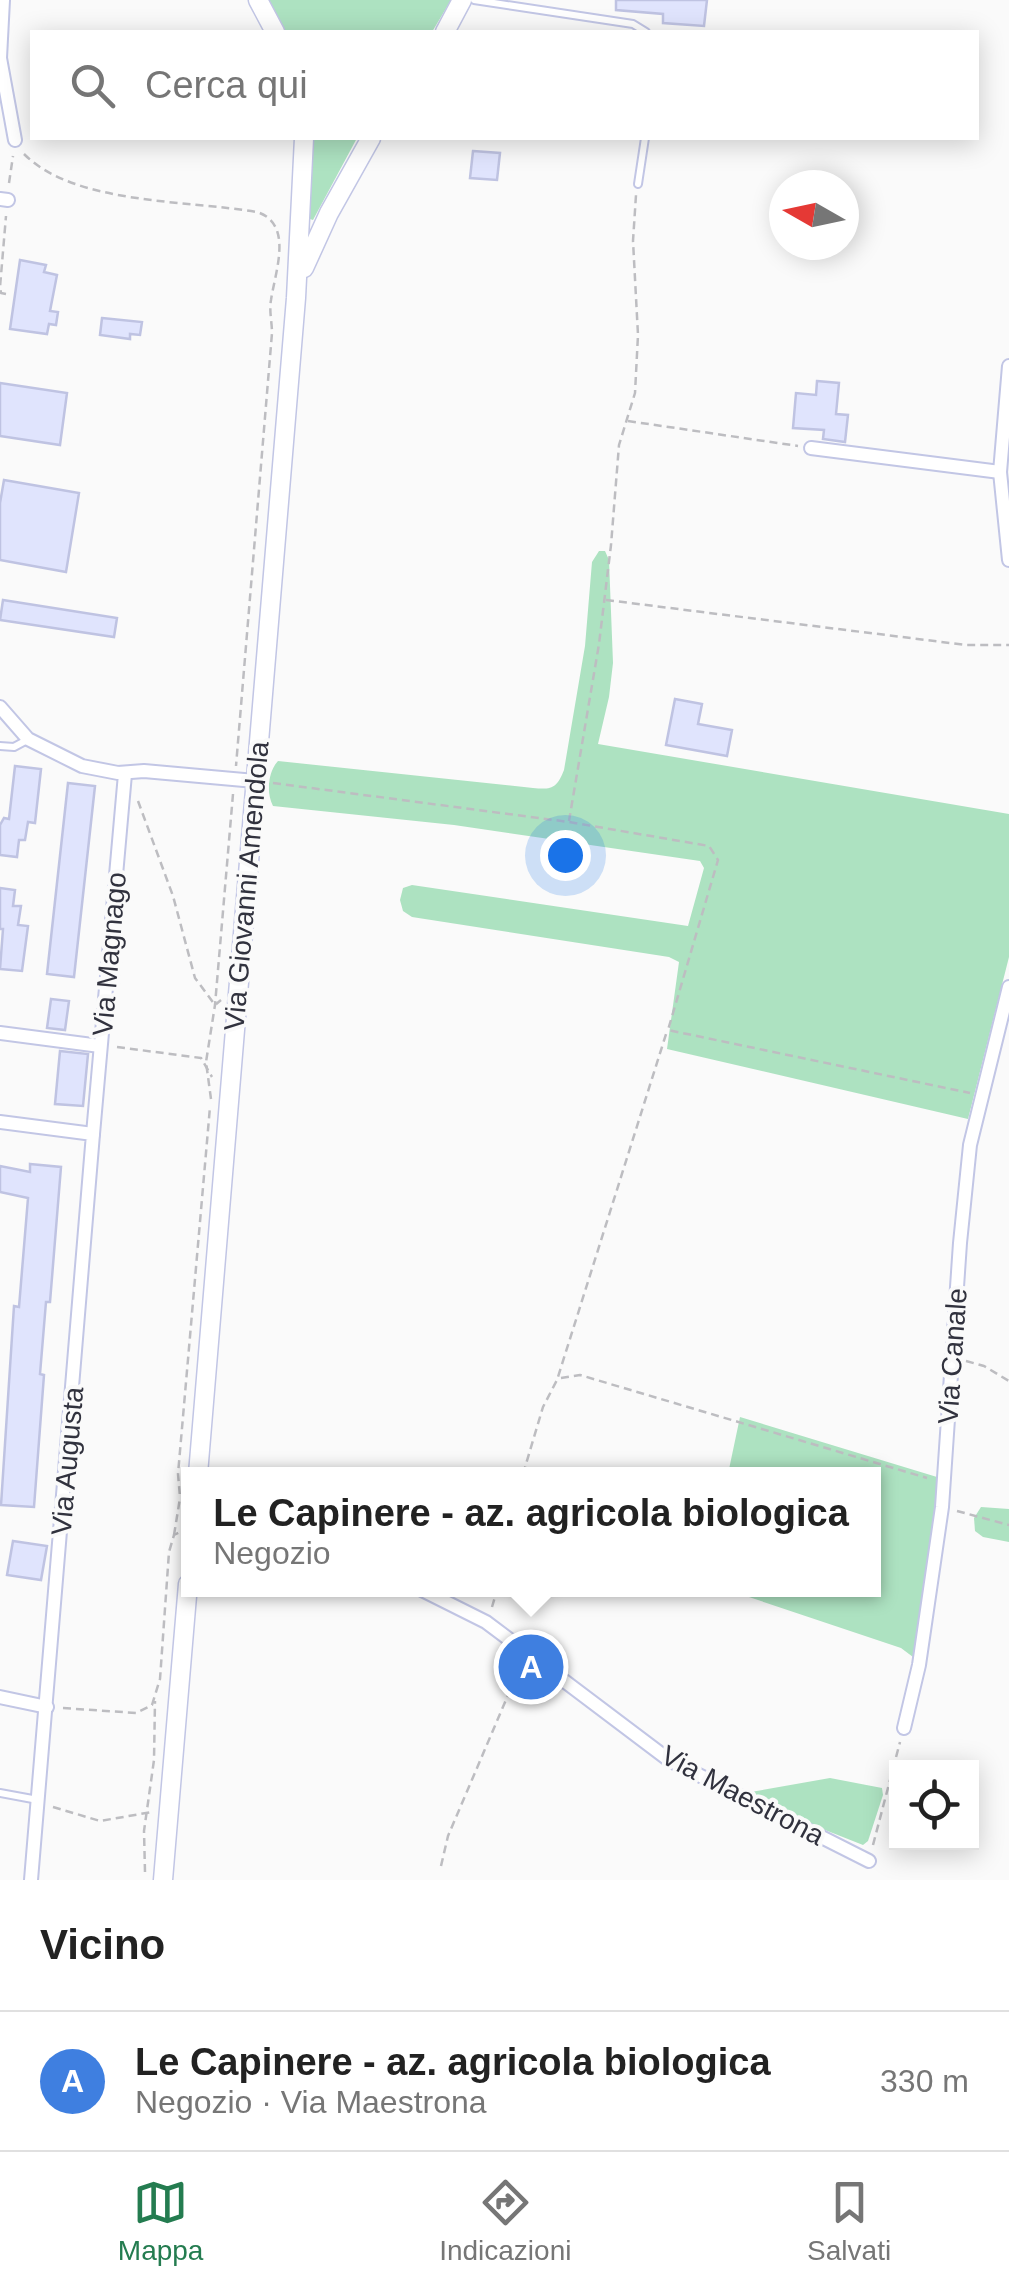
<!DOCTYPE html>
<html lang="it">
<head>
<meta charset="utf-8">
<style>
  :root { --surface:#fff; --page:#f2f2f2; --text:#222; --muted:#767676; --line:#e0e0e0; --accent:#247c50 }
  body { margin:0; font-family:Arial,sans-serif; background:var(--page); color:var(--text) }
  .controls { position:absolute; right:30px; bottom:30px; display:grid; overflow:hidden; border-radius:0px; box-shadow:0 5px 25px #0003 }
  .controls button { width:90px; height:90px; display:grid; place-items:center; padding:0; border:0; border-bottom:2px solid var(--line); background:var(--surface); color:var(--text); font:50px sans-serif }
  .compass { position:absolute; left:769px; top:170px; width:90px; height:90px; border-radius:50%; background:var(--surface); box-shadow:0 5px 25px #0003; rotate:279deg }
  .you { position:absolute; left:565px; top:855px; width:35px; height:35px; margin:-25px; border:8px solid #fff; border-radius:50%; background:#1a73e8; box-shadow:0 0 0 15px #1a73e833 }
  .badge { display:grid; place-items:center; width:65px; height:65px; border-radius:50%; background:var(--accent); color:#fff; font-size:32px; font-weight:700 }
  .pin { position:absolute; translate:-50% -50%; border:5px solid #fff; box-shadow:0 2px 10px #0006 }
  .popup { position:absolute; left:181px; top:1467px; width:700px; height:130px; box-sizing:border-box; display:grid; place-content:center; border-radius:0px; background:var(--surface); filter:drop-shadow(0 2px 8px #0005); font-size:32px; white-space:nowrap; color:var(--muted) }
  .popup b { font-size:38px; color:var(--text) }
  .popup::after { content:''; position:absolute; left:50%; top:100%; margin-left:-20px; border:20px solid transparent; border-top-color:var(--surface) }
  .list { margin:0; padding:0; list-style:none }
  h2 { display:flex; justify-content:space-between; align-items:center; height:130px; margin:0; padding:0 40px; font-size:42px }
  h2 small { font-size:32px; font-weight:400; color:var(--muted) }
  .list li { display:grid; grid-template-columns:65px 1fr auto; gap:30px; align-items:center; box-sizing:border-box; height:140px; padding:0 40px; border-top:2px solid var(--line) }
  .list b { display:block; font-size:38px; white-space:nowrap }
  .list p { margin:0; font-size:32px; white-space:nowrap; color:var(--muted) }
  .list em { font-size:32px; font-style:normal; color:var(--muted) }
  .icon { flex:none; width:55px; height:55px; fill:none; stroke:currentColor; stroke-width:2; stroke-linecap:round; stroke-linejoin:round }
  .map { position:relative; flex:none; width:1009px; height:1880px; overflow:hidden }
  .search { position:absolute; background:var(--surface); box-shadow:0 5px 25px #0003; left:30px; right:30px; top:30px; height:110px; display:flex; align-items:center; gap:25px; box-sizing:border-box; padding:0 35px; border-radius:0px; color:var(--muted); font-size:38px }
  .sheet { height:270px; background:var(--surface) }
  nav { display:flex; justify-content:space-around; align-items:center; box-sizing:border-box; height:140px; border-top:2px solid var(--line); background:var(--surface); font-size:28px; color:var(--muted) }
  nav a { display:grid; justify-items:center; gap:5px }
  nav .on { color:var(--accent) }
  .map>svg:first-child { display:block }
  .green { fill:#ade2c1 }
  .building { fill:#e0e4fd; stroke:#bfc3e2; stroke-width:2.5 }
  .lines { fill:none; stroke-linecap:round; stroke-linejoin:round }
  .lane-casing { stroke:#c2c6e5; stroke-width:10 }
  .street-casing { stroke:#c2c6e5; stroke-width:16 }
  .secondary-casing { stroke:#c2c6e5; stroke-width:21 }
  .path { stroke:#bdbdc1; stroke-width:2.5; stroke-dasharray:8 5; stroke-linecap:butt }
  .lane { stroke:#fff; stroke-width:6 }
  .street { stroke:#fff; stroke-width:12 }
  .secondary { stroke:#fff; stroke-width:18 }
  .labels { text-anchor:middle; stroke-width:8; stroke-linejoin:round; paint-order:stroke }
  .street-label { font-size:28px; fill:#31323e; stroke:#fafafa }
</style>
</head>
<body>
<div class="map">
<svg width="1009" height="1880" viewBox="0 0 1009 1880">
  <rect width="100%" height="100%" fill="#fafafa"/>
  <g class="green">
    <polygon points="268,0 451,0 432,32 286,32 273,15"/>
    <polygon points="311,138 357,138 313,220 310,219"/>
    <path d="M599,551H605L609,560L613,663L609,697L598,744L1009,814V957L968,1119L667,1049L679,962L669,957L412,917L403,911L400,900L403,888L412,885L688,926L704,868L700,861L454,825L273,806C266,793 268,772 278,761L533,788C552,790 557,788 564,770L585,646L592,562Z"/>
    <polygon points="740,1417 937,1477 934,1518 913,1657 901,1648 728,1590 874,1590 874,1474 728,1474"/>
    <polygon points="981,1507 1009,1509 1009,1542 983,1537 975,1531 974,1518"/>
    <polygon points="830,1778 882,1788 883,1795 868,1841 863,1845 762,1805 745,1793"/>
  </g>
  <g class="building">
    <polygon points="616,0 707,0 704,26 663,23 663,14 616,10"/>
    <polygon points="473,151 500,153 497,180 470,178"/>
    <polygon points="20,260 46,265 44,272 57,275 50,311 58,312 56,325 49,324 47,334 10,329"/>
    <polygon points="102,318 142,322 140,335 130,334 130,339 100,335"/>
    <polygon points="817,381 839,383 836,414 848,415 845,442 823,439 824,430 793,428 796,393 816,395"/>
    <polygon points="0,383 67,393 60,445 0,436"/>
    <polygon points="4,480 79,493 66,572 0,560 0,503"/>
    <polygon points="3,600 117,618 114,637 0,620"/>
    <polygon points="675,699 702,704 698,724 732,730 727,756 666,745"/>
    <polygon points="15,766 41,769 35,823 28,822 25,840 19,840 17,857 0,855 0,825 4,818 9,819"/>
    <polygon points="68,783 95,786 74,977 47,974"/>
    <polygon points="0,888 15,890 13,906 21,906 18,925 28,926 22,971 0,969 3,929 0,929"/>
    <polygon points="51,999 69,1001 65,1030 47,1028"/>
    <polygon points="60,1051 88,1054 83,1106 55,1104"/>
    <polygon points="30,1164 61,1167 50,1302 46,1302 40,1374 44,1375 34,1507 1,1505 14,1306 19,1307 28,1198 0,1192 0,1166 30,1172"/>
    <polygon points="13,1541 47,1546 41,1580 7,1575"/>
  </g>
  <g class="lines">
    <defs>
      <g id="lane">
        <polyline points="474,0 633,24 646,32"/>
        <polyline points="638,184 645,138"/>
        <polyline points="0,746 14,747 27,740"/>
        <polyline points="0,1793 38,1800"/>
      </g>
      <g id="street">
        <polyline points="3,0 0,58 15,140"/>
        <polyline points="0,199 8,200"/>
        <polyline points="1009,366 1000,472 1009,560"/>
        <polyline points="811,448 1000,472"/>
        <polyline points="0,707 28,739 82,766 118,773 144,771 255,781"/>
        <polyline points="0,1033 100,1046"/>
        <polyline points="0,1122 93,1134 31,1880"/>
        <polyline points="93,1134 125,774"/>
        <polyline points="422,1590 486,1622 669,1760 869,1861"/>
        <polyline points="0,1697 47,1707"/>
        <polyline points="904,1728 919,1665 942,1507 960,1243 970,1145 1009,987"/>
      </g>
      <g id="secondary">
        <polyline points="258,0 275,32"/>
        <polyline points="445,32 462,0"/>
        <polyline points="304,268 329,213 371,138"/>
        <polyline points="198,1474 296,298 304,138"/>
        <polyline points="163,1880 188,1584"/>
      </g>
    </defs>
    <use href="#lane" class="lane-casing"/>
    <use href="#street" class="street-casing"/>
    <use href="#secondary" class="secondary-casing"/>
    <g class="path">
      <path d="M24,154C75,205 188,200 257,212C294,224 275,272 271,300C269,311 272,322 272,333L236,766"/>
      <polyline points="9,183 13,156"/>
      <polyline points="6,294 1,293 0,287 6,216"/>
      <polyline points="628,421 798,446"/>
      <polyline points="606,600 966,645 1009,645"/>
      <polyline points="273,783 569,822 709,846 718,860 668,1030 970,1093"/>
      <polyline points="138,801 173,896 195,978 215,1005 221,1000"/>
      <polyline points="569,821 599,644 611,545 619,445 635,393 638,335 633,241 636,195"/>
      <polyline points="117,1047 201,1058 212,1077"/>
      <polyline points="211,1099 206,1062 215,1005 233,794"/>
      <polyline points="966,1361 984,1366 1009,1381"/>
      <polyline points="561,1378 580,1375 927,1478"/>
      <polyline points="523,1474 543,1407 557,1380 667,1031"/>
      <polyline points="188,1503 180,1497 178,1474 210,1107"/>
      <polyline points="957,1511 1009,1525"/>
      <polyline points="174,1535 180,1498"/>
      <polyline points="492,1607 497,1590"/>
      <polyline points="63,1708 136,1713 152,1705 160,1679 169,1552 174,1535 188,1528"/>
      <polyline points="53,1807 100,1821 152,1812"/>
      <polyline points="873,1845 900,1742"/>
      <polyline points="441,1866 448,1836 520,1667"/>
      <polyline points="145,1872 144,1831 154,1760 155,1701"/>
    </g>
    <use href="#lane" class="lane"/>
    <use href="#street" class="street"/>
    <use href="#secondary" class="secondary"/>
  </g>
  <g class="labels">
    <g class="street-label">
      <text transform="translate(246 886) rotate(-85)" y="10">Via Giovanni Amendola</text>
      <text transform="translate(109 954) rotate(-85)" y="10">Via Magnago</text>
      <text transform="translate(952 1356) rotate(-86)" y="10">Via Canale</text>
      <text transform="translate(67 1461) rotate(-85)" y="10">Via Augusta</text>
      <text transform="translate(743 1795) rotate(28)" y="10">Via Maestrona</text>
    </g>
  </g>
</svg>
<div class="controls">
<button><svg class="icon" aria-label="locate" viewBox="0 0 24 24"><circle cx="12" cy="12" r="6"/><path d="M12 2v4M12 18v4M2 12h4M18 12h4"/></svg></button>
</div>
<svg class="compass" viewBox="-18 -18 36 36"><path d="M0-13l5 13h-10z" fill="#e53935"/><path d="M0 13l5-13h-10z" fill="#767676"/></svg>
<div class="you"></div>
<div class="pin badge" style="left:531px;top:1667px;background:#3f7fe0">A</div>
<div class="popup"><b>Le Capinere - az. agricola biologica</b>Negozio</div>
<div class="search"><svg class="icon" aria-label="search" viewBox="0 0 24 24"><circle cx="10" cy="10" r="6"/><path d="M15 15l6 6"/></svg>Cerca qui</div>
</div>
<section class="sheet">
<h2>Vicino<small></small></h2>
<ul class="list">
<li><span class="badge" style="background:#3f7fe0">A</span><div><b>Le Capinere - az. agricola biologica</b><p>Negozio · Via Maestrona</p></div><em>330 m</em></li>
</ul>
</section>
<nav>
<a class="on"><svg class="icon" aria-label="map" viewBox="0 0 24 24"><path d="M3 6l6-2 6 2 6-2v14l-6 2-6-2-6 2zM9 4v14M15 6v14"/></svg>Mappa</a>
<a><svg class="icon" aria-label="directions" viewBox="0 0 24 24"><path d="M12 3l9 9-9 9-9-9zM9 14v-3h6M13 9l2 2-2 2"/></svg>Indicazioni</a>
<a><svg class="icon" aria-label="saved" viewBox="0 0 24 24"><path d="M7 4h10v16l-5-4-5 4z"/></svg>Salvati</a>
</nav>
</body>
</html>
